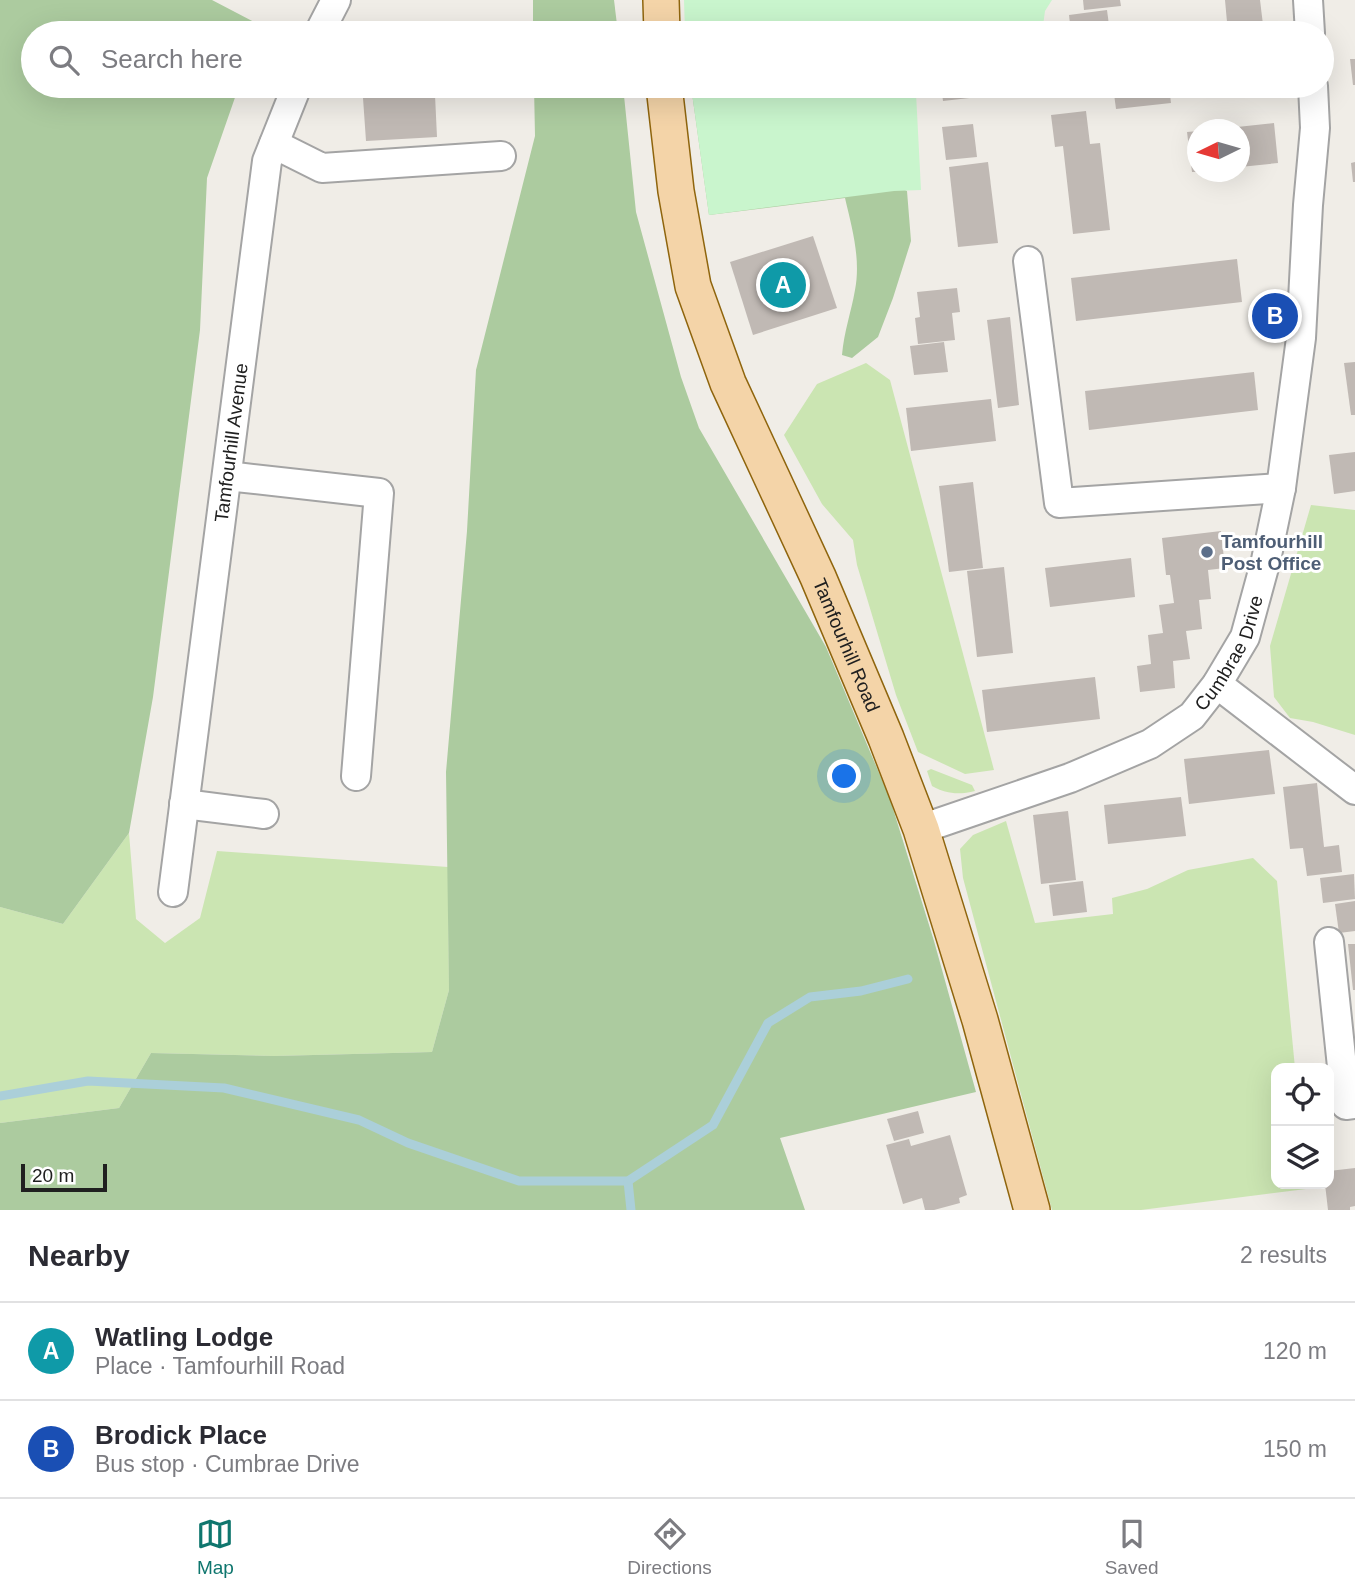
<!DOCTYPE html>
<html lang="en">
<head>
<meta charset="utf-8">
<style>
  :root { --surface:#fff; --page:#f2f2f3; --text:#2b2b33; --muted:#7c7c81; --line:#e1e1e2; --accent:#0f766e }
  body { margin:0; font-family:Arial,sans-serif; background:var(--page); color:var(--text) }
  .controls { position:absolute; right:21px; bottom:21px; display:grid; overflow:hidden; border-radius:14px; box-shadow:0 7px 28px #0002 }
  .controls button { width:63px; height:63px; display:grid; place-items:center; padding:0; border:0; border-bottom:2px solid var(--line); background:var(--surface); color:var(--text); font:35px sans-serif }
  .compass { position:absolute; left:1187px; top:119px; width:63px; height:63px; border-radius:50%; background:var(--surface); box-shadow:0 7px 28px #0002; rotate:265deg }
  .scale { position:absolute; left:21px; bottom:18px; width:86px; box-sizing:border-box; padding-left:7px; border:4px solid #202020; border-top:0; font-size:19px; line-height:24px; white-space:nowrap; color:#202020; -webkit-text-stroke:5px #fff; paint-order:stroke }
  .you { position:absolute; left:845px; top:777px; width:24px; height:24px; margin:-18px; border:5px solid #fff; border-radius:50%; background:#1a73e8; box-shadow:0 0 0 10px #1a73e833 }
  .badge { display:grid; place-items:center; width:46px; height:46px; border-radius:50%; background:var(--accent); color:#fff; font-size:23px; font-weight:700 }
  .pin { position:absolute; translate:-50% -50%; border:4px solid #fff; box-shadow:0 2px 7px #0006 }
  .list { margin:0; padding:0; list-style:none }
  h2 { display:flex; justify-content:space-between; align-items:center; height:91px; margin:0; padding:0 28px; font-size:30px }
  h2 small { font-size:23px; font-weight:400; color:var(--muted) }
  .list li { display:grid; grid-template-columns:46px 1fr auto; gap:21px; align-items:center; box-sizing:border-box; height:98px; padding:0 28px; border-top:2px solid var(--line) }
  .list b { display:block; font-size:26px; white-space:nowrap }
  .list p { margin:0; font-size:23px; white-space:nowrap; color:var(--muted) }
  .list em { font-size:23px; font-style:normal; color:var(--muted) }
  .icon { flex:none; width:38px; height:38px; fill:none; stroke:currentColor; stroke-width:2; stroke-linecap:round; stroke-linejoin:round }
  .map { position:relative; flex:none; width:1355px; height:1210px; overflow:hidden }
  .search { position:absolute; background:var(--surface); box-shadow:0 7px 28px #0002; left:21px; right:21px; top:21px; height:77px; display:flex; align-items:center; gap:18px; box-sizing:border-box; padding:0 24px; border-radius:38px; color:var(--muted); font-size:26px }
  .sheet { height:287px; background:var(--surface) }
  nav { display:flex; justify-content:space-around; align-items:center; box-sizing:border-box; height:98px; border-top:2px solid var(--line); background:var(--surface); font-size:19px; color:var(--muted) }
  nav a { display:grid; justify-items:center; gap:4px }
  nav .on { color:var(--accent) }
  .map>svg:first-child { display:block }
  .grass { fill:#cbe5b2 }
  .forest { fill:#accb9f }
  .park { fill:#c9f5cd }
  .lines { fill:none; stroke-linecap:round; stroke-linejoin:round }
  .stream { stroke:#abcfd9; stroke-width:9 }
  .building { fill:#c0b9b4 }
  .minor-casing { stroke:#a4a4a4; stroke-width:32 }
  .major-casing { stroke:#8f650d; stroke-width:38 }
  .minor { stroke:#fff; stroke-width:28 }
  .major { stroke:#f4d4a8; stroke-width:35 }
  .service-dot { fill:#5c6f8a; stroke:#fff; stroke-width:2.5 }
  .labels { text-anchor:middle; stroke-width:6; stroke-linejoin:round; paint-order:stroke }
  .street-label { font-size:19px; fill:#202020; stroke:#fff }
  .service-label { font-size:19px; font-weight:bold; fill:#4e5e75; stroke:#fff; text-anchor:start }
</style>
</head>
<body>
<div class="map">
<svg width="1355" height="1210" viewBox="0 0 1355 1210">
  <rect width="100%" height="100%" fill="#f0ede7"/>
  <g class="grass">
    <polygon points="866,363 890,380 994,770 965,774 918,752 896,695 857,565 853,540 822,504 784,435 817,384"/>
    <polygon points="1311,505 1355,510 1355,735 1313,722 1290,718 1274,697 1270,646"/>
    <path d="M931,769L972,785L975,791C959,795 946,794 932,786L927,771Z"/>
    <polygon points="1006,821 1035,923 1113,914 1112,898 1147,889 1188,870 1253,858 1277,881 1295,1068 1276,1068 1276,1184 1306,1184 1306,1189 1141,1210 1052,1210 963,878 960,849 973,835"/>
    <polygon points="129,833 136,919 165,943 200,918 217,851 448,867 449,990 432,1052 274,1056 151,1053 119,1108 0,1123 0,907 63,924"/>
  </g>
  <g class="forest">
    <polygon points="0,0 212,0 260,25 257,33 33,33 33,86 239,86 207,178 200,330 153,697 129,833 63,924 0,907"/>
    <polygon points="533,0 614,0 618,33 533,33"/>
    <polygon points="534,86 623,86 636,212 681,377 699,428 826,647 890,799 934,941 976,1092 780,1138 805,1210 0,1210 0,1123 119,1108 151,1053 274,1056 432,1052 449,990 446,772 467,531 476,370 535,136"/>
    <path d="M691,86L907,191L911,241L893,298L878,337L852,358L842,355C844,331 851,313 855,290C861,259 852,228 845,198L709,215Z"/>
  </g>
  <g class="park">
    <polygon points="684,0 1052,0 1045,11 1042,33 685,33"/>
    <polygon points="691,86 917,86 916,93 921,190 894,191 709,215"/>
  </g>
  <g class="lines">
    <g class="stream">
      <polyline points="0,1096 88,1081 224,1088 359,1120 408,1143 519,1181 628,1181 713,1125 768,1023 810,997 861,991 908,979"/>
      <polyline points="628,1181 631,1210"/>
    </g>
  </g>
  <g class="building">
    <polygon points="1083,0 1120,0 1121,6 1084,10"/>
    <polygon points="1225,0 1260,0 1264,33 1228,33"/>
    <polygon points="1107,10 1110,33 1071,33 1069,15"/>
    <polygon points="1350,59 1355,59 1355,85 1353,85"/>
    <polygon points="379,86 475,86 475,93 435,95 437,137 366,141 363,98 380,97"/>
    <polygon points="941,86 1049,86 1049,89 943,101"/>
    <polygon points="1113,86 1169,86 1171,103 1116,109"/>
    <polygon points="1086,111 1090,144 1100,143 1110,230 1073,234 1063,146 1055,147 1051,115"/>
    <polygon points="1274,123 1278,163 1240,167 1240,130 1228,130 1228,128"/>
    <polygon points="973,124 977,157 946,160 942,127"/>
    <polygon points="1198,131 1198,172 1192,172 1187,132"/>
    <polygon points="988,162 998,243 958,247 949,167"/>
    <polygon points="1355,162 1355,182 1353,182 1351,163"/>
    <polygon points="813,236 837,308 753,335 730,262"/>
    <polygon points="1237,259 1242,302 1076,321 1071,278"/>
    <polygon points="957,288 960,312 952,313 955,340 918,344 915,318 920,317 917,292"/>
    <polygon points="1010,317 1019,405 998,408 987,320"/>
    <polygon points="944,342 948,372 914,375 910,346"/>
    <polygon points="1355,362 1355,415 1351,415 1344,363"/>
    <polygon points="1254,372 1258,410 1089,430 1085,391"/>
    <polygon points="991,399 996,441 911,451 906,408"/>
    <polygon points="1355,452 1355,491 1334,494 1329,455"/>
    <polygon points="973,482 983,568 949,572 939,486"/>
    <polygon points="1221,531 1225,568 1208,570 1211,599 1199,600 1202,629 1186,631 1190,659 1173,661 1175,688 1140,692 1137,666 1151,664 1148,635 1163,633 1159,605 1174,603 1170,575 1166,575 1162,538"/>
    <polygon points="1131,558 1135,597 1050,607 1045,568"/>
    <polygon points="1004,567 1013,653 977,657 967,571"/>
    <polygon points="1095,677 1100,719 987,732 982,690"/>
    <polygon points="1269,750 1275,794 1189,804 1184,759"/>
    <polygon points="1317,783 1324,847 1339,845 1342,872 1307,876 1303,848 1290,849 1283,787"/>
    <polygon points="1181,797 1186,836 1108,844 1104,805"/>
    <polygon points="1068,811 1076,880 1041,884 1033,815"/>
    <polygon points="1354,874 1355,899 1323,903 1320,878"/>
    <polygon points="1083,881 1087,912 1053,916 1049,885"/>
    <polygon points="1355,901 1355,931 1339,933 1335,904"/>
    <polygon points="1348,944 1355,944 1355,990 1353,990"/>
    <polygon points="918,1111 924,1133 894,1141 887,1119"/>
    <polygon points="950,1135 967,1195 959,1198 960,1203 934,1210 925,1210 922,1198 903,1204 886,1145 909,1139 911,1146"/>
    <polygon points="1355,1168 1355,1206 1350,1207 1350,1210 1328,1210 1325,1184 1329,1184 1329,1171"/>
  </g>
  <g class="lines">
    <defs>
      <g id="minor">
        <polyline points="1308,0 1310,33"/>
        <polyline points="319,33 336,0"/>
        <polyline points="274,144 322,168 501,156"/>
        <polyline points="1028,261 1059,503 1281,488"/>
        <polyline points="227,476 379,493 356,776"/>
        <polyline points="1217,684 1355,790"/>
        <polyline points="184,804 264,814"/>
        <path id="s1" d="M921,829L1070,778L1150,744L1192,716L1217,684L1245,637L1266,560L1281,488L1301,338L1308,205L1315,128L1313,86"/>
        <path id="s2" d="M173,892L267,161L297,86"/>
        <polyline points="1329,942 1346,1105 1355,1104"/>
      </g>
      <g id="major">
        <polyline points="661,0 662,33"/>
        <path id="s3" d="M664,86L676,191L693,286L728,383L818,577L886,738L921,829L980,1020L1032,1210"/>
      </g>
    </defs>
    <use href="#minor" class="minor-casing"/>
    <use href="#major" class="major-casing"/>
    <use href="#minor" class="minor"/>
    <use href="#major" class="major"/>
  </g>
  <circle class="service-dot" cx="1207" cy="552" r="7"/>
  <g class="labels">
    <g class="street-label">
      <text dy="7" stroke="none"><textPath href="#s2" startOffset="453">Tamfourhill Avenue</textPath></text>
      <text dy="7" stroke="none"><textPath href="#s3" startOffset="593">Tamfourhill Road</textPath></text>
      <text dy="7" stroke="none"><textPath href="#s1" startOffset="369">Cumbrae Drive</textPath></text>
    </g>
    <g class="service-label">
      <text x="1221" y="548">Tamfourhill<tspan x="1221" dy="22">Post Office</tspan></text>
    </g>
  </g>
</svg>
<div class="controls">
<button><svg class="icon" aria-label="locate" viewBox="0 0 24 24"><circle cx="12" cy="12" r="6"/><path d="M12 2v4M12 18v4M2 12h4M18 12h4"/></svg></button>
<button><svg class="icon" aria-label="layers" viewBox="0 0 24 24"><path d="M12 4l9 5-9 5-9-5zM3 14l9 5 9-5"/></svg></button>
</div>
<svg class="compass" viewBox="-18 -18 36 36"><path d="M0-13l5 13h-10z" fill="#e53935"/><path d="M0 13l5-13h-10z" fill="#7c7c81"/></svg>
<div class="scale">20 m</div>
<div class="you"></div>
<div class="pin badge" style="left:783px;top:285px;background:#0f9aa8">A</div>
<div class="pin badge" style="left:1275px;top:316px;background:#1a4fb4">B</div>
<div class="search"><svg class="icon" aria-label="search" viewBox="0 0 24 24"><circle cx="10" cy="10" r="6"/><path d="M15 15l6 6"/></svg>Search here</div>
</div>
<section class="sheet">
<h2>Nearby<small>2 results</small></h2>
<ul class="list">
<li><span class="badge" style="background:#0f9aa8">A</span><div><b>Watling Lodge</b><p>Place · Tamfourhill Road</p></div><em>120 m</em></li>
<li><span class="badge" style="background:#1a4fb4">B</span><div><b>Brodick Place</b><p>Bus stop · Cumbrae Drive</p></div><em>150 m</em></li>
</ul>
</section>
<nav>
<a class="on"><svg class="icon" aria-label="map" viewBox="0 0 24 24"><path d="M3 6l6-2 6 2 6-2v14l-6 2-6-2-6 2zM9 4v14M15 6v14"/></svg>Map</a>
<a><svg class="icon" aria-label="directions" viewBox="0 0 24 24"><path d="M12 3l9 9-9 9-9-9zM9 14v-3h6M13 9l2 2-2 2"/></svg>Directions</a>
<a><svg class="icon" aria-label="saved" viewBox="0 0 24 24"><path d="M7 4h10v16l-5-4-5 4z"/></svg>Saved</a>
</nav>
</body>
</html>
